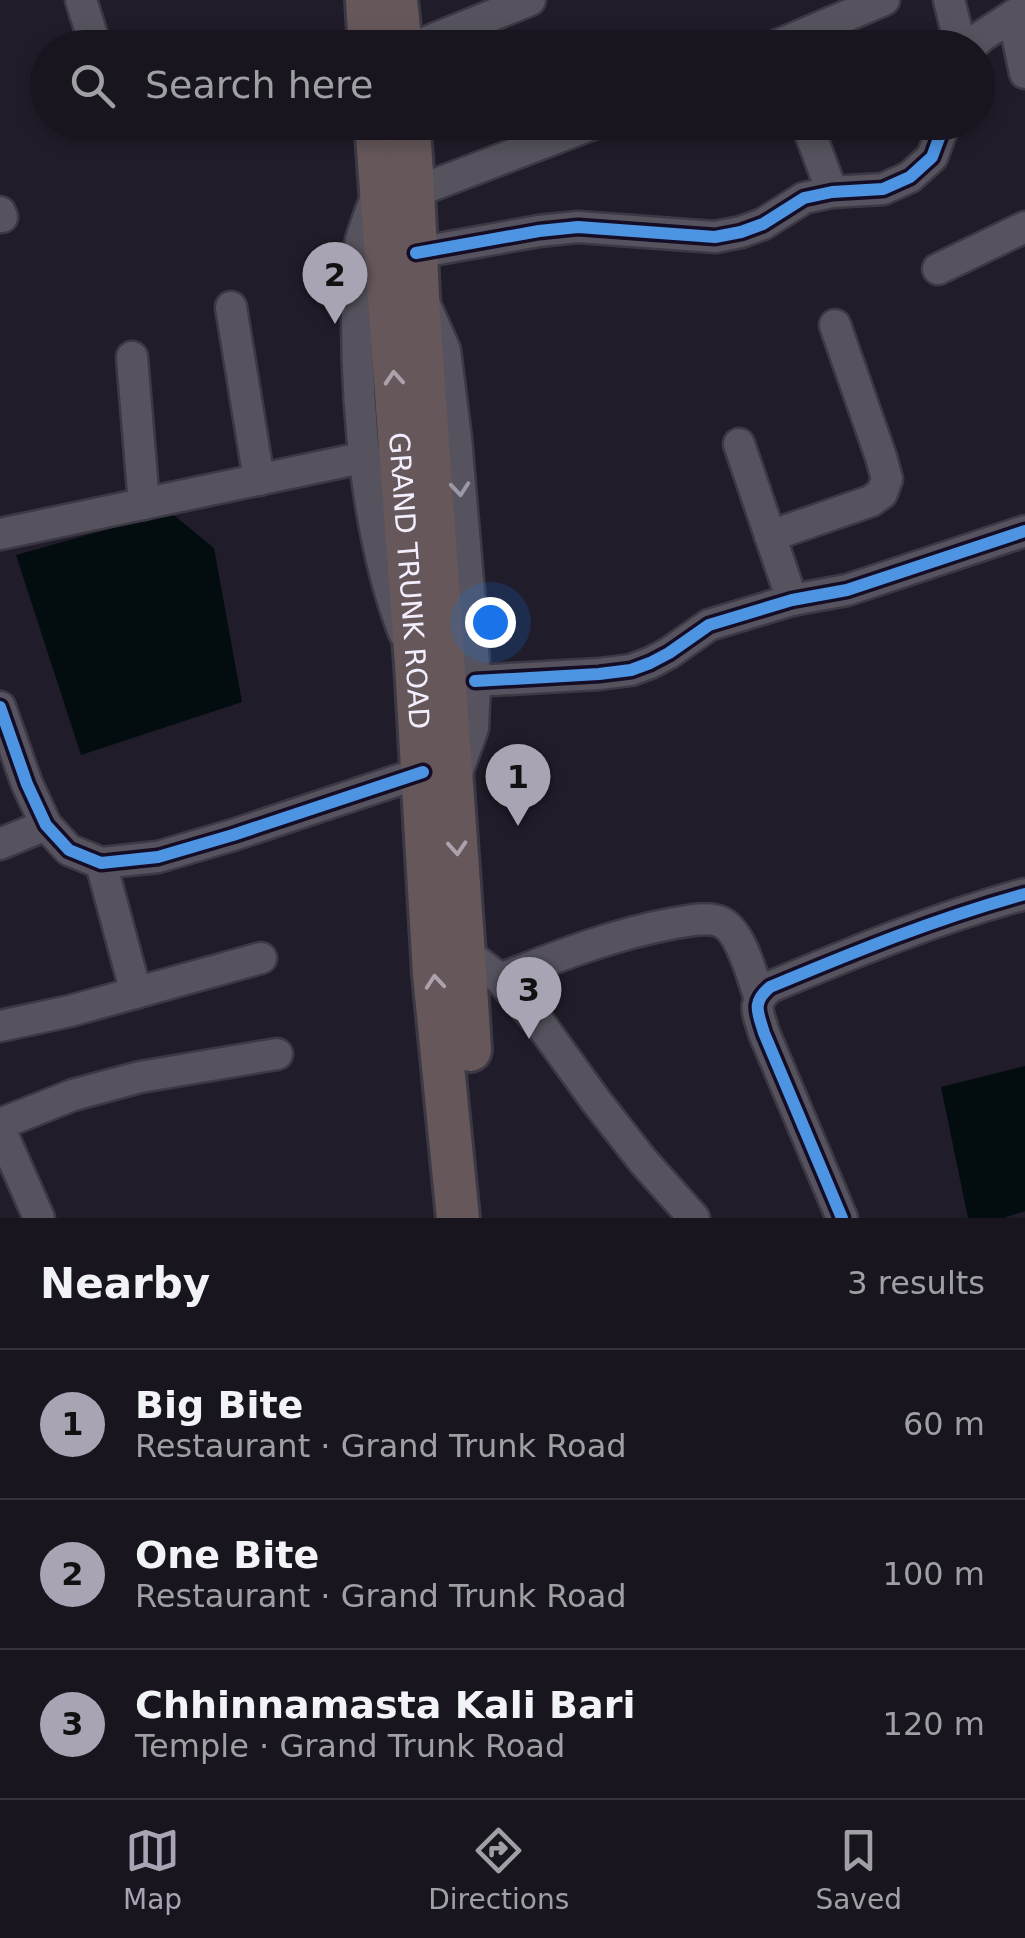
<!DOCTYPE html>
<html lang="en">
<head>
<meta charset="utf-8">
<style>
  :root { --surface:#18151f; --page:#25222c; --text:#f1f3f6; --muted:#9f9fa4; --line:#36343d; --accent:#a8a4b3 }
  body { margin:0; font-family:"DejaVu Sans",sans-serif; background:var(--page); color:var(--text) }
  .you { position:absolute; left:490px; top:622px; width:35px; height:35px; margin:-25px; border:8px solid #fff; border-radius:50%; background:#1a73e8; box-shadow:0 0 0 15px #1a73e833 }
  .badge { display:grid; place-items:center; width:65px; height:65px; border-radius:50%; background:var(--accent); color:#111; font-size:32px; font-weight:700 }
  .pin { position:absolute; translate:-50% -82px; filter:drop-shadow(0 2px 5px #0008) }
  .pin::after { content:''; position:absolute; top:52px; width:35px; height:30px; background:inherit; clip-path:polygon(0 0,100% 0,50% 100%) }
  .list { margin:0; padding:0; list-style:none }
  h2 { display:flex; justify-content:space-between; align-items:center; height:130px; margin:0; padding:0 40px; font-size:42px }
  h2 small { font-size:32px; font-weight:400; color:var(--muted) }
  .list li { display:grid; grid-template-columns:65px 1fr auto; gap:30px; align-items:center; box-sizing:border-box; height:150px; padding:0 40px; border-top:2px solid var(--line) }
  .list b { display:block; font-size:38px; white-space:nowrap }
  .list p { margin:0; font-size:32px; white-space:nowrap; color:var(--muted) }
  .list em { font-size:32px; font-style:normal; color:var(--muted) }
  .icon { flex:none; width:55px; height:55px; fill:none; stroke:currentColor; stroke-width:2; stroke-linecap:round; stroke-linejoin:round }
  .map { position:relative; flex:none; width:1025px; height:1218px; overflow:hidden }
  .search { position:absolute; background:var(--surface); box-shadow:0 5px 15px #0003; left:30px; right:30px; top:30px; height:110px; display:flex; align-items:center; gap:25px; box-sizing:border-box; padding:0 35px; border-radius:55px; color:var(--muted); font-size:38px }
  .sheet { height:580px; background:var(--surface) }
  nav { display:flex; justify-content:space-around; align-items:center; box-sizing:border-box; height:140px; border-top:2px solid var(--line); background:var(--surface); font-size:28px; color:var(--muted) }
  nav a { display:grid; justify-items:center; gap:5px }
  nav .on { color:var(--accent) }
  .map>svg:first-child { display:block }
  .water { fill:#030d0f }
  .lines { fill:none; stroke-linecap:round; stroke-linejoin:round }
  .minor-casing { stroke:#3c3944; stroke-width:35 }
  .highway-casing { stroke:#3c3944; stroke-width:48 }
  .minor { stroke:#56535e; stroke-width:30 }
  .highway { stroke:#65575a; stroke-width:42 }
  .cycleway-casing { stroke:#150c25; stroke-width:19 }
  .cycleway { stroke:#4d94e3; stroke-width:12 }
  .oneway { stroke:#aca2ac }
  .oneway2 { stroke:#9c99a6 }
  .labels { text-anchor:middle; stroke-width:9; stroke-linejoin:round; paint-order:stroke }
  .street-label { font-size:28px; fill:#f2eefd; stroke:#150c25 }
</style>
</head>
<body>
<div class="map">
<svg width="1025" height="1218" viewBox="0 0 1025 1218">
  <rect width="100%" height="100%" fill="#201c29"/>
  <g class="water">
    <polygon points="170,512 214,548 242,702 81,755 16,555"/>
    <polygon points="1025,1066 1025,1211 1004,1218 968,1218 941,1087"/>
  </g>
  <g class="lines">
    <defs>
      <g id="minor">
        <polyline points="81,0 96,48"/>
        <polyline points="949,0 961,48"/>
        <polyline points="1013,16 1025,73"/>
        <polyline points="412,48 530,0"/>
        <polyline points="771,48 884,0"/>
        <polyline points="969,48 982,36 1025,8"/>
        <polyline points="806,122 832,192"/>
        <polyline points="415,192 598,122"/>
        <path d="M376,197C371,211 365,226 361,240C356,265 357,292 357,317C357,417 368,539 404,633"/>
        <polyline points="0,212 2,217"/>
        <polyline points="416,253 539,231 578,227 715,237 741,232 763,224 804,198 832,192 883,189 910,177 932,157 945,122"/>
        <polyline points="938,269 1025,227"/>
        <polyline points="231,307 259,480"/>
        <polyline points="427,309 445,350 456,438 470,604 475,681 473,728 458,770"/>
        <polyline points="132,357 144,504"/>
        <polyline points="739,444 792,600"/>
        <polyline points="0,534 366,457"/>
        <polyline points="770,536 871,501 882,493 887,479 881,457 835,325"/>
        <polyline points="475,681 599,674 631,670 650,663 669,653 709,625 792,600 847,590 1025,531"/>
        <polyline points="0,707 27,784 46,825 69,850 101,863 158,857 233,835 423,772"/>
        <polyline points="0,844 46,825"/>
        <polyline points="101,863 136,993"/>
        <polyline points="464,951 500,979 542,1026 596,1101 643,1161 694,1218"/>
        <path d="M500,979C558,956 614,934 675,923C689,921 707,916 721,922C741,931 752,976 759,996"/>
        <polyline points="0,1026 70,1011 261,958"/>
        <polyline points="0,1124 73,1095 140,1077 277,1054"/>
        <polyline points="0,1129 39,1218"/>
        <path d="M842,1218L764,1033C758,1012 751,1003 770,987C854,952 937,918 1025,894"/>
      </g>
      <g id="highway">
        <polyline points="367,0 370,48"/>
        <polyline points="396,0 401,48"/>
        <path id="s1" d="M376,122L416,664L434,975L458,1218"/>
        <path d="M408,122C415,191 415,259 420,328C438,568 455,809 470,1050"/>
      </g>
    </defs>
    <use href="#minor" class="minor-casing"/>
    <use href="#highway" class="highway-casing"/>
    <use href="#minor" class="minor"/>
    <use href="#highway" class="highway"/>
    <defs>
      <g id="cycleway">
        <polyline points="416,253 539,231 578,227 715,237 741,232 763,224 804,198 832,192 883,189 910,177 932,157 945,122"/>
        <polyline points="475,681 599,674 631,670 650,663 669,653 709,625 792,600 847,590 1025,531"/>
        <polyline points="0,707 27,784 46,825 69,850 101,863 158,857 233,835 423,772"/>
        <path d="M842,1218L764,1033C758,1012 751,1003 770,987C854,952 937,918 1025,894"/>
      </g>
    </defs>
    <use href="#cycleway" class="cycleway-casing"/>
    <use href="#cycleway" class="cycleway"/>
  </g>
  <defs><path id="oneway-chevron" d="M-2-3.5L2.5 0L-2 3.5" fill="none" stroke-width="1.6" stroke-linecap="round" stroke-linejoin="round" transform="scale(2.5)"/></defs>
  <g class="oneway">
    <use href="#oneway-chevron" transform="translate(394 378) rotate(-94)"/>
    <use href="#oneway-chevron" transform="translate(457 848) rotate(86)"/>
    <use href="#oneway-chevron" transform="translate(435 982) rotate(-95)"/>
  </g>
  <use class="oneway2" href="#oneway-chevron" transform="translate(460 489) rotate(85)"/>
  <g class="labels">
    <g class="street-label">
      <text dy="10" stroke="none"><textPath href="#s1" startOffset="460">GRAND TRUNK ROAD</textPath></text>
    </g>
  </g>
</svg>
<div class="you"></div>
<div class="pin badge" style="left:518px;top:826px">1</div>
<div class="pin badge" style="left:335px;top:324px">2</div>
<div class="pin badge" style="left:529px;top:1039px">3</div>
<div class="search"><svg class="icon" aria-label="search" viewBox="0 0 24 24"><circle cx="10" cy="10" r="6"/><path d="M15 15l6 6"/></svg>Search here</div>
</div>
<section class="sheet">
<h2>Nearby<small>3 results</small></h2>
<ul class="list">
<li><span class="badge">1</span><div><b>Big Bite</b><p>Restaurant · Grand Trunk Road</p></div><em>60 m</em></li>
<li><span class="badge">2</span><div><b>One Bite</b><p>Restaurant · Grand Trunk Road</p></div><em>100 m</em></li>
<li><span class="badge">3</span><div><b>Chhinnamasta Kali Bari</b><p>Temple · Grand Trunk Road</p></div><em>120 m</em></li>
</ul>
</section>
<nav>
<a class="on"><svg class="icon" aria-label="map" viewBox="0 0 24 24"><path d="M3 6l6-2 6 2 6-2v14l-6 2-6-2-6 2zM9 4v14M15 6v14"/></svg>Map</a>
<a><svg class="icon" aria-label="directions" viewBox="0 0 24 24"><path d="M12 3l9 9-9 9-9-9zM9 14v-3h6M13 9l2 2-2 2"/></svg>Directions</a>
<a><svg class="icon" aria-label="saved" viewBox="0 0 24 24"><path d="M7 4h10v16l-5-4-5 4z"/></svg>Saved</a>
</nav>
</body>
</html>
